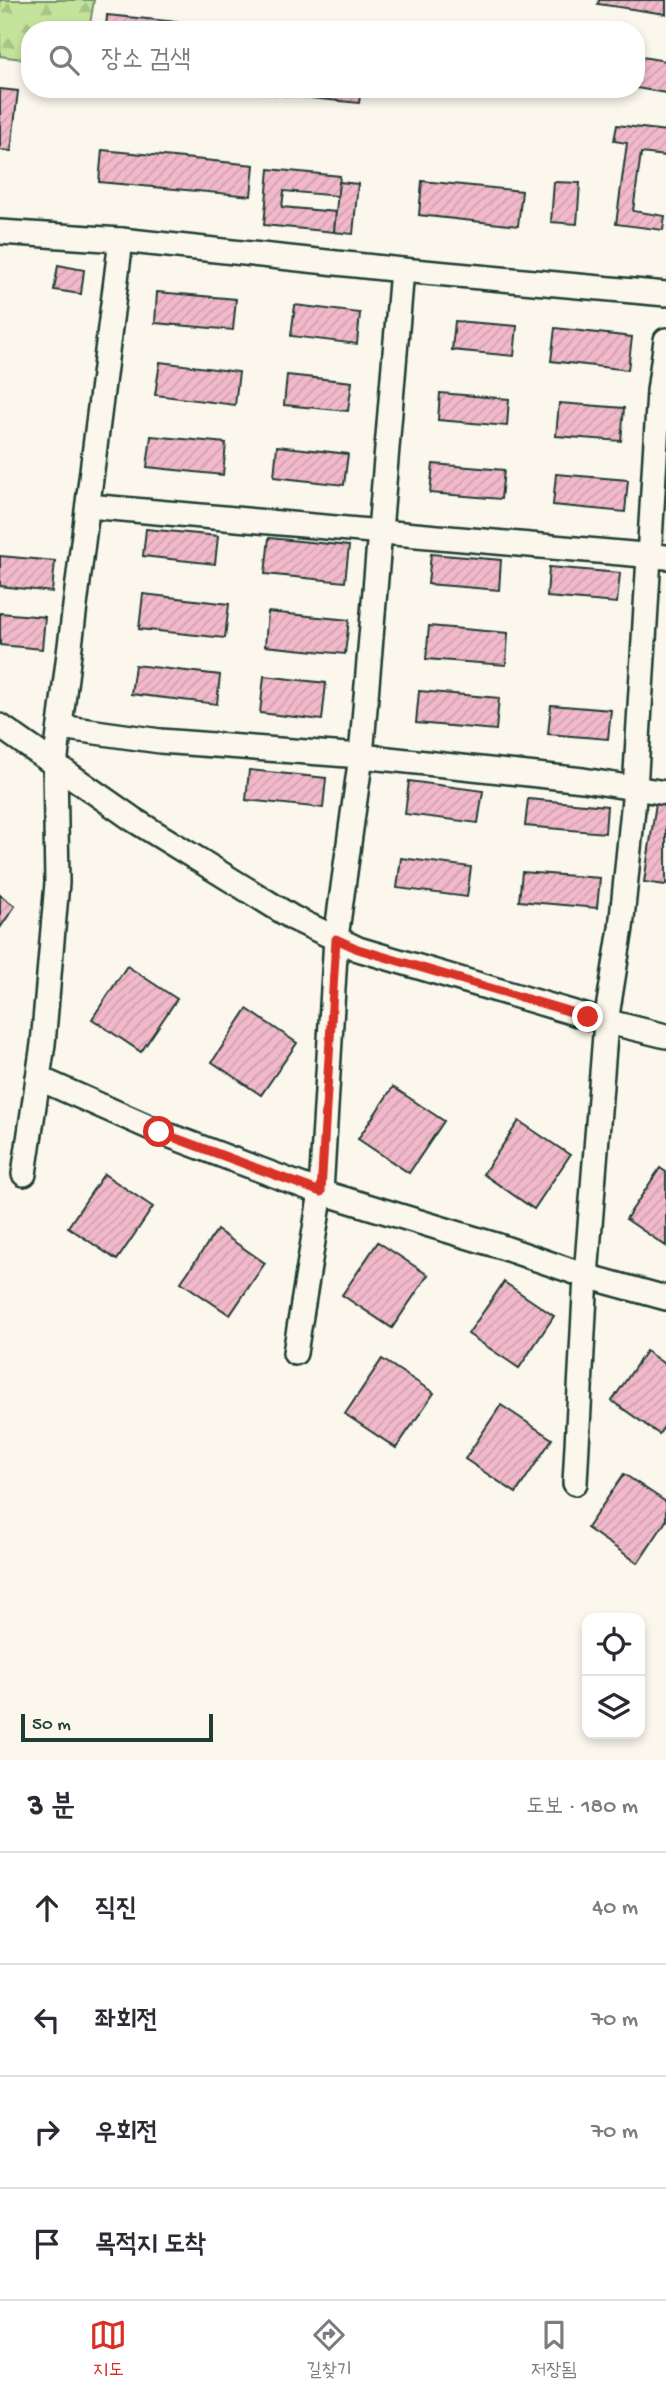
<!DOCTYPE html>
<html lang="ko">
<head>
<meta charset="utf-8">
<style>
  :root { --surface:#fff; --page:#f2f2f3; --text:#2b2b33; --muted:#7c7c81; --line:#e1e1e2; --accent:#d93025 }
  body { margin:0; font-family:"Gochi Hand","Poor Story",sans-serif; background:var(--page); color:var(--text) }
  .controls { position:absolute; right:21px; bottom:21px; display:grid; overflow:hidden; border-radius:14px; box-shadow:0 4px 10px #0003 }
  .controls button { width:63px; height:63px; display:grid; place-items:center; padding:0; border:0; border-bottom:2px solid var(--line); background:var(--surface); color:var(--text); font:35px sans-serif }
  .scale { position:absolute; left:21px; bottom:18px; width:192px; box-sizing:border-box; padding-left:7px; border:4px solid #1f3d34; border-top:0; font-size:19px; line-height:24px; white-space:nowrap; color:#1f3d34; -webkit-text-stroke:5px #fbf7ec; paint-order:stroke }
  .stop { position:absolute; width:21px; height:21px; margin:-16px; border:5px solid #d93025; border-radius:50%; background:#fff }
  .stop.end { background:#d93025; border-color:#fff; box-shadow:0 2px 7px #0008 }
  .list { margin:0; padding:0; list-style:none }
  h2 { display:flex; justify-content:space-between; align-items:center; height:91px; margin:0; padding:0 28px; font-size:30px }
  h2 small { font-size:23px; font-weight:400; color:var(--muted) }
  .list li { display:grid; grid-template-columns:46px 1fr auto; gap:21px; align-items:center; box-sizing:border-box; height:112px; padding:0 28px; border-top:2px solid var(--line) }
  .list b { display:block; font-size:26px; white-space:nowrap }
  .list em { font-size:23px; font-style:normal; color:var(--muted) }
  .icon { flex:none; width:38px; height:38px; fill:none; stroke:currentColor; stroke-width:2; stroke-linecap:round; stroke-linejoin:round }
  .map { position:relative; flex:none; width:666px; height:1760px; overflow:hidden }
  .search { position:absolute; background:var(--surface); box-shadow:0 4px 10px #0003; left:21px; right:21px; top:21px; height:77px; display:flex; align-items:center; gap:18px; box-sizing:border-box; padding:0 24px; border-radius:28px; color:var(--muted); font-size:26px }
  .sheet { height:539px; background:var(--surface) }
  nav { display:flex; justify-content:space-around; align-items:center; box-sizing:border-box; height:98px; border-top:2px solid var(--line); background:var(--surface); font-size:19px; color:var(--muted) }
  nav a { display:grid; justify-items:center; gap:4px }
  nav .on { color:var(--accent) }
  .map>svg:first-child { display:block }
  .forest { fill:url(#forest-firs); stroke:#729068; stroke-width:2 }
  .building { fill:url(#building-hatch); stroke:#1f3d34; stroke-width:2 }
  .lines { fill:none; stroke-linecap:round; stroke-linejoin:round }
  .minor-casing { stroke:#1f3d34; stroke-width:28 }
  .minor { stroke:#fbf7ec; stroke-width:23 }
  .route { stroke:#d93025; stroke-width:9 }
</style>
</head>
<body>
<div class="map">
<svg width="666" height="1760" viewBox="0 0 666 1760">
  <defs>
    <pattern id="forest-firs" width="22" height="20" patternUnits="userSpaceOnUse" patternTransform="scale(1.75)"><rect width="22" height="20" fill="#c4e39b"/><path d="M5 1l3.5 6h-7zM16 11l3.5 6h-7z" fill="#a8c486"/></pattern>
    <pattern id="building-hatch" width="6" height="6" patternUnits="userSpaceOnUse" patternTransform="scale(1.75)"><rect width="6" height="6" fill="#f2b9cb"/><path d="M-1 1l2-2M0 6l6-6M5 7l2-2" fill="none" stroke="#cfa0af"/></pattern>
  </defs>
  <rect width="100%" height="100%" fill="#fbf7ec"/>
  <filter id="ink" filterUnits="userSpaceOnUse"><feTurbulence type="fractalNoise" baseFrequency=".0143" numOctaves="2"/><feDisplacementMap in="SourceGraphic" scale="14" xChannelSelector="R" yChannelSelector="G"/><feConvolveMatrix kernelMatrix="1 2 1 2 8 2 1 2 1" color-interpolation-filters="sRGB"/></filter>
  <g filter="url(#ink)">
    <polygon class="forest" points="0,0 94,0 89,30 30,30 30,60 0,56"/>
    <g class="building">
      <polygon points="599,0 666,0 666,14 598,4"/>
      <polygon points="107,15 258,30 106,30"/>
      <polygon points="636,56 666,61 666,93 636,88"/>
      <polygon points="0,89 18,91 11,151 0,150"/>
      <polygon points="221,89 361,89 359,103"/>
      <polygon points="617,125 666,131 666,156 641,153 633,211 665,216 663,230 616,224 627,143 614,141"/>
      <polygon points="102,150 254,165 251,196 99,182"/>
      <polygon points="269,169 340,176 338,196 284,191 282,207 336,212 334,232 264,225"/>
      <polygon points="422,181 522,191 518,226 419,215"/>
      <polygon points="339,182 358,184 353,234 334,232"/>
      <polygon points="554,182 580,183 577,224 551,222"/>
      <polygon points="58,265 84,270 81,294 54,290"/>
      <polygon points="157,292 236,299 233,330 155,323"/>
      <polygon points="295,305 360,313 357,344 291,336"/>
      <polygon points="455,321 517,326 514,356 452,350"/>
      <polygon points="555,328 632,337 628,370 551,361"/>
      <polygon points="160,362 239,372 235,405 155,395"/>
      <polygon points="287,375 352,382 348,411 284,405"/>
      <polygon points="440,393 509,399 507,426 438,420"/>
      <polygon points="559,403 624,408 621,441 556,436"/>
      <polygon points="151,436 226,443 223,475 147,467"/>
      <polygon points="277,446 348,454 344,485 274,477"/>
      <polygon points="433,464 504,470 501,499 430,493"/>
      <polygon points="556,474 628,480 625,512 553,505"/>
      <polygon points="146,529 218,536 215,564 143,556"/>
      <polygon points="269,538 349,546 345,582 265,574"/>
      <polygon points="431,554 501,560 499,590 428,584"/>
      <polygon points="0,556 55,561 52,592 0,586"/>
      <polygon points="549,567 620,573 617,603 547,597"/>
      <polygon points="143,594 229,604 225,638 139,629"/>
      <polygon points="268,612 349,620 345,654 265,646"/>
      <polygon points="0,613 45,617 42,649 0,645"/>
      <polygon points="429,626 508,633 506,665 426,659"/>
      <polygon points="135,665 220,675 217,704 131,694"/>
      <polygon points="264,676 326,683 322,720 260,713"/>
      <polygon points="419,691 499,698 496,730 416,723"/>
      <polygon points="551,705 611,710 608,739 548,734"/>
      <polygon points="249,770 326,778 323,808 246,800"/>
      <polygon points="409,781 483,791 478,823 405,814"/>
      <polygon points="528,799 607,806 605,833 525,826"/>
      <polygon points="656,803 666,805 666,885 644,882"/>
      <polygon points="401,858 471,867 467,897 397,888"/>
      <polygon points="522,872 600,878 597,908 519,901"/>
      <polygon points="0,895 15,906 0,928"/>
      <polygon points="127,966 177,999 141,1052 92,1019"/>
      <polygon points="247,1009 297,1043 261,1095 212,1062"/>
      <polygon points="393,1087 444,1121 409,1173 358,1139"/>
      <polygon points="519,1121 570,1155 534,1209 483,1174"/>
      <polygon points="660,1168 666,1172 666,1246 626,1219"/>
      <polygon points="104,1174 153,1207 117,1260 68,1227"/>
      <polygon points="217,1230 265,1263 230,1315 181,1282"/>
      <polygon points="378,1242 428,1275 392,1328 342,1295"/>
      <polygon points="504,1282 554,1316 519,1368 468,1334"/>
      <polygon points="646,1351 666,1365 666,1424 659,1434 612,1401"/>
      <polygon points="382,1359 434,1393 396,1448 345,1414"/>
      <polygon points="501,1405 552,1439 516,1493 465,1459"/>
      <polygon points="624,1474 666,1502 666,1521 638,1563 587,1528"/>
    </g>
    <g class="lines">
      <defs>
        <g id="minor">
          <polyline points="0,232 121,240 402,270 666,294"/>
          <polyline points="88,506 666,557"/>
          <polyline points="0,726 134,820 293,918 358,949 588,1017 666,1036"/>
          <polyline points="60,727 160,741 361,756 583,780 666,793"/>
          <polyline points="38,1078 160,1132 314,1190 499,1246 586,1276 666,1298"/>
          <polyline points="24,1174 43,1044 57,883 55,765 121,240"/>
          <polyline points="295,1353 321,1192 336,938 361,756 402,270"/>
          <polyline points="575,1483 586,1276 606,1022 621,928 635,789 659,391 666,340"/>
        </g>
      </defs>
      <use href="#minor" class="minor-casing"/>
      <use href="#minor" class="minor"/>
    </g>
  </g>
  <g class="lines" filter="url(#ink)">
    <polyline class="route" points="159,1132 321,1192 336,939 358,949 588,1017"/>
  </g>
</svg>
<div class="controls">
<button><svg class="icon" aria-label="locate" viewBox="0 0 24 24"><circle cx="12" cy="12" r="6"/><path d="M12 2v4M12 18v4M2 12h4M18 12h4"/></svg></button>
<button><svg class="icon" aria-label="layers" viewBox="0 0 24 24"><path d="M12 4l9 5-9 5-9-5zM3 14l9 5 9-5"/></svg></button>
</div>
<div class="scale">50 m</div>
<div class="stop" style="left:159px;top:1132px"></div>
<div class="stop end" style="left:588px;top:1017px"></div>
<div class="search"><svg class="icon" aria-label="search" viewBox="0 0 24 24"><circle cx="10" cy="10" r="6"/><path d="M15 15l6 6"/></svg>장소 검색</div>
</div>
<section class="sheet">
<h2>3 분<small>도보 · 180 m</small></h2>
<ul class="list">
<li><svg class="icon" aria-label="ahead" viewBox="0 0 24 24"><path d="M12 20V5M6 11l6-6 6 6"/></svg><div><b>직진</b></div><em>40 m</em></li>
<li><svg class="icon" aria-label="left" viewBox="0 0 24 24"><path d="M17 20v-9H6M10 6l-5 5 5 5"/></svg><div><b>좌회전</b></div><em>70 m</em></li>
<li><svg class="icon" aria-label="right" viewBox="0 0 24 24"><path d="M7 20v-9h11M14 6l5 5-5 5"/></svg><div><b>우회전</b></div><em>70 m</em></li>
<li><svg class="icon" aria-label="arrive" viewBox="0 0 24 24"><path d="M6 21V4h12l-3 4 3 4H6"/></svg><div><b>목적지 도착</b></div></li>
</ul>
</section>
<nav>
<a class="on"><svg class="icon" aria-label="map" viewBox="0 0 24 24"><path d="M3 6l6-2 6 2 6-2v14l-6 2-6-2-6 2zM9 4v14M15 6v14"/></svg>지도</a>
<a><svg class="icon" aria-label="directions" viewBox="0 0 24 24"><path d="M12 3l9 9-9 9-9-9zM9 14v-3h6M13 9l2 2-2 2"/></svg>길찾기</a>
<a><svg class="icon" aria-label="saved" viewBox="0 0 24 24"><path d="M7 4h10v16l-5-4-5 4z"/></svg>저장됨</a>
</nav>
</body>
</html>
